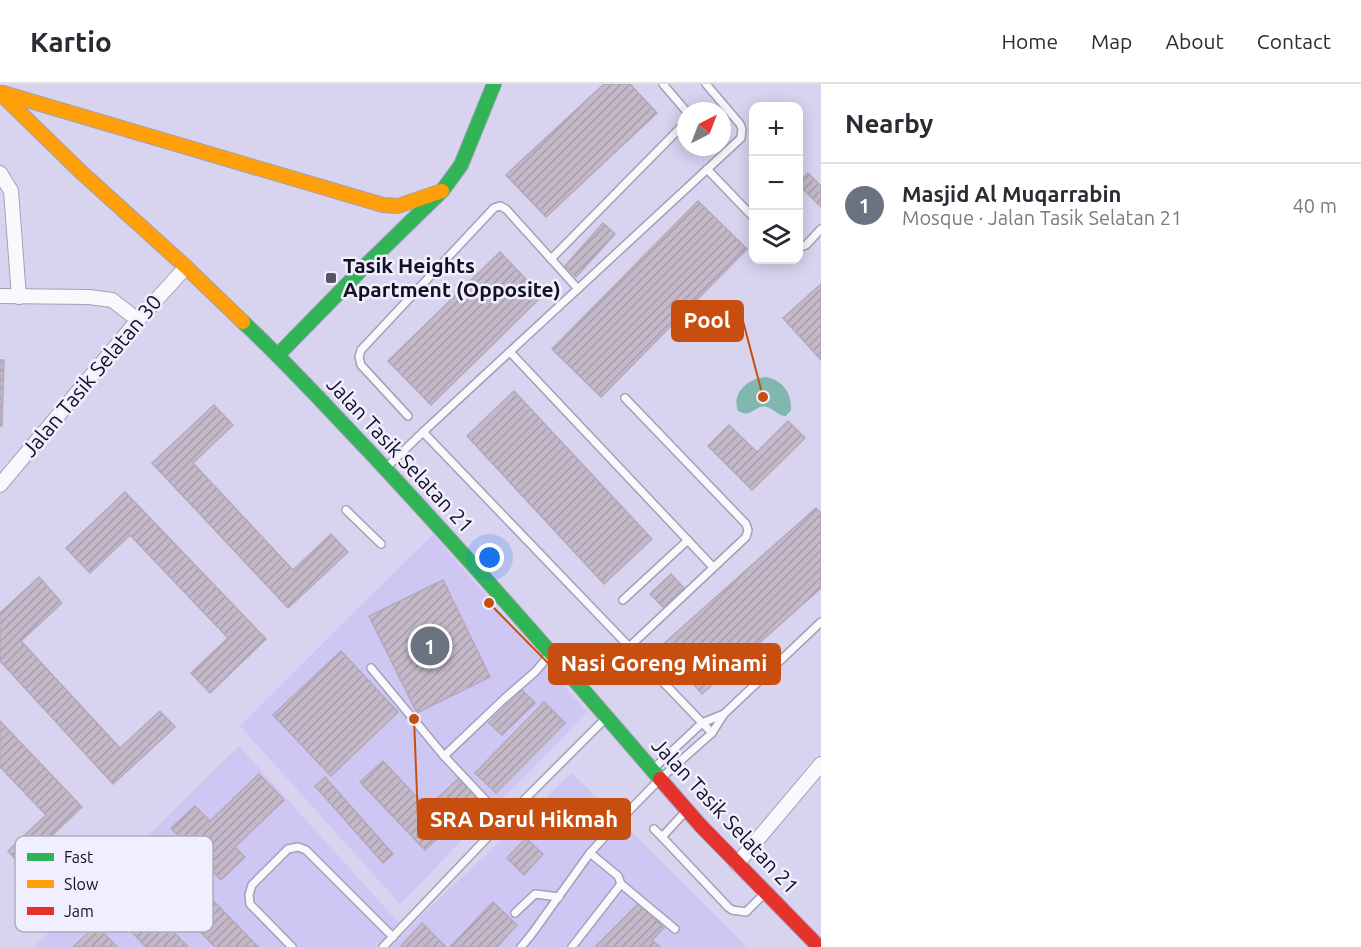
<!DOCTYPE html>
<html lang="en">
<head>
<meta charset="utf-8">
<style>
  :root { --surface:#fff; --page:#f7f7f7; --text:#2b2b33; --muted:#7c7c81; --line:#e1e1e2; --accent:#585569 }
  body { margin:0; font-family:Ubuntu,sans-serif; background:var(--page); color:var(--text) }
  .controls { position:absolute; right:18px; top:18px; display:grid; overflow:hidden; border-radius:12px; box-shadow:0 3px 15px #0003 }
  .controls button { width:54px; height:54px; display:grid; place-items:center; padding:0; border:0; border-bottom:2px solid var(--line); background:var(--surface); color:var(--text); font:30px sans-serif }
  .compass { position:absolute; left:677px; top:18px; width:54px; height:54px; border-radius:50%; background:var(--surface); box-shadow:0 3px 15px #0003; rotate:42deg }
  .you { position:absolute; left:490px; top:474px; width:21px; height:21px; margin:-15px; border:4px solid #fff; border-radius:50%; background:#1a73e8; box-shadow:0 0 0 9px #1a73e833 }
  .badge { display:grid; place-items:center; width:39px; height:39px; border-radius:50%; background:var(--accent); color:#fff; font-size:20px; font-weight:700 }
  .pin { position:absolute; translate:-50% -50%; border:3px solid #fff; box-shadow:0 2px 6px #0006 }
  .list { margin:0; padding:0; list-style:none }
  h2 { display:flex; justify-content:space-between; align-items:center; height:78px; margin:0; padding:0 24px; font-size:26px }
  h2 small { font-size:20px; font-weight:400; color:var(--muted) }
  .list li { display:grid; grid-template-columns:39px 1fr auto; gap:18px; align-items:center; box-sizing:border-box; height:84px; padding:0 24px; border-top:2px solid var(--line) }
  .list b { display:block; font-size:22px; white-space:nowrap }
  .list p { margin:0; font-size:20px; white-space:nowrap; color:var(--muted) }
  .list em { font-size:20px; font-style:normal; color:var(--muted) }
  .icon { flex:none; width:33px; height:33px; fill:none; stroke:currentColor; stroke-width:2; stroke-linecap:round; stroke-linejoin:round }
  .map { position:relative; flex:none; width:821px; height:863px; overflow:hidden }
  header { display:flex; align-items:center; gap:36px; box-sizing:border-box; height:84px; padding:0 30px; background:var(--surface); border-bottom:2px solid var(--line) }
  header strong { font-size:28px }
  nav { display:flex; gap:33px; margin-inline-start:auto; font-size:21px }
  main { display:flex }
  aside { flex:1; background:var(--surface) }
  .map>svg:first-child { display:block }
  .built { fill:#cec7f3 }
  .water { fill:#80b7ae }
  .building { fill:url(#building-hatch); stroke:#b4a9ba; stroke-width:1.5 }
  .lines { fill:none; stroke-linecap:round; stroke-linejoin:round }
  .lane-casing { stroke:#a3a0b5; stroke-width:10 }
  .street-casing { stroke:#a3a0b5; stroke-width:16 }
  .fast-casing { stroke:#a3a0b5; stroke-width:16 }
  .slow-casing { stroke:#a3a0b5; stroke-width:16 }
  .jam-casing { stroke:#a3a0b5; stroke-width:16 }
  .lane { stroke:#f9f9fd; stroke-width:7 }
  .street { stroke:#f9f9fd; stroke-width:14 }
  .fast { stroke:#30b455; stroke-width:14 }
  .slow { stroke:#ff9f0a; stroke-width:14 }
  .jam { stroke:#e5322d; stroke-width:14 }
  .poi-dot { fill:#585569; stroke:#f1efff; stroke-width:2 }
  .labels { text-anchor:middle; stroke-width:5; stroke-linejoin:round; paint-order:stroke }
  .poi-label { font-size:21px; font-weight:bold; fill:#131021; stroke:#f1efff; text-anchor:start }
  .street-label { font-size:21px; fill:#131021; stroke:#f1efff }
  .key { fill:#f1efff; stroke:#aeacbc; stroke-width:1.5 }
  .key-label { font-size:16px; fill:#131021 }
  .leader { fill:none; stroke:#c84e0f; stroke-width:2 }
  .callout-dot { fill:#c84e0f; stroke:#f1efff; stroke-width:2 }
  .callout { fill:#c84e0f; stroke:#c84e0f; stroke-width:2 }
  .callout-label { font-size:22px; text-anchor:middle; font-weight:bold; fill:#fff }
</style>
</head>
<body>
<header>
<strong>Kartio</strong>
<nav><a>Home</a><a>Map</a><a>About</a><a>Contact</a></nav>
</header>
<main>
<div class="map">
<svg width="821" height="863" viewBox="0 0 821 863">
  <defs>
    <pattern id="building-hatch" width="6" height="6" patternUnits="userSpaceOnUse" patternTransform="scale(1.5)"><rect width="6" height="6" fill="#c4b8c9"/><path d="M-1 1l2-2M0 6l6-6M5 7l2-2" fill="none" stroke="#a89dac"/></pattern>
  </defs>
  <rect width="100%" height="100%" fill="#d8d4f0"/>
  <g class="built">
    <polygon points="433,450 587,628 400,820 240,642"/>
    <polygon points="239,662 399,839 379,863 34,863"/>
    <polygon points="572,689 747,863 391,863 423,830"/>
  </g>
  <path class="water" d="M766,293C783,296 792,310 791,326L786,332C778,332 774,325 767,323C755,320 752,335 738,327C731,308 749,294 766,293Z"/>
  <g class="building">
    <polygon points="604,0 630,0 657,29 546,133 506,91"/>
    <polygon points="808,89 821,102 821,123 798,100 798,98"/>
    <polygon points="698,117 747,165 601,313 552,265"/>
    <polygon points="603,139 615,150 576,193 565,182"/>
    <polygon points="500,168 542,212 431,321 388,277"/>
    <polygon points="821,200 821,276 783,234"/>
    <polygon points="0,276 4,276 2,342 0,342"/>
    <polygon points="514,307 652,455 604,500 467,352"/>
    <polygon points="214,321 233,341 193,379 293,486 331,450 348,468 288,524 152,379"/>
    <polygon points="788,337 805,354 752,406 708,362 729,341 757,368"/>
    <polygon points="125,408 266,555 210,609 191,589 228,554 130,451 90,489 66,464"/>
    <polygon points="816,424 821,429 821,504 702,610 660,563"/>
    <polygon points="671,490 684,504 663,523 650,510"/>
    <polygon points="39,493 62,519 21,557 120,664 160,627 175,643 113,700 0,577 0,529"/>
    <polygon points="443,496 490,593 417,629 369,532"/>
    <polygon points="341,567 398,628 331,692 273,631"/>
    <polygon points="522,606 535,619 502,651 489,639"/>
    <polygon points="544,618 565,639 496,709 475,689"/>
    <polygon points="0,637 82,723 21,781 8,767 46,731 0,683"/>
    <polygon points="383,677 427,724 459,694 479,715 425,766 360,698"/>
    <polygon points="259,690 284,716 235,763 245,773 221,796 171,744 195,722 210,737"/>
    <polygon points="325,693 393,770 383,779 315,702"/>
    <polygon points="526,754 543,770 524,791 507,774"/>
    <polygon points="168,770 258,863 215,863 146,792"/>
    <polygon points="133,806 188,863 146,863 111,826"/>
    <polygon points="493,818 517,841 497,863 450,863"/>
    <polygon points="639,819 664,844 652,856 660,863 595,863"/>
    <polygon points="422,839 445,862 444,863 400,863"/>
    <polygon points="96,841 117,863 73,863"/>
  </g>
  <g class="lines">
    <defs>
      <g id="lane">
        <polyline points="663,0 686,27"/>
        <polyline points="707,85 754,134"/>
        <polyline points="798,164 806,161 821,145"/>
        <polyline points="551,175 686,38"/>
        <polyline points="510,268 713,483"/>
        <polyline points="625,314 746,440 748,446 746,453 629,563"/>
        <polyline points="408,332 361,281 359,273 361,266 494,124 500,122 506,125 561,186 578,205"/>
        <polyline points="423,348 712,649"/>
        <polyline points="386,384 423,348 741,54 742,45 740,40 706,0"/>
        <polyline points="346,426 381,460"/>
        <polyline points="623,516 688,456"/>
        <polyline points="371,584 444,672 504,615 536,587 550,570"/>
        <polyline points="444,672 504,736"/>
        <polyline points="653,685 702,639 724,630"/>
        <polyline points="685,728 662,753 728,823 732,826 746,828 763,811"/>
        <polyline points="654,745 662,753"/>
        <polyline points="621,800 675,845"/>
        <polyline points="515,829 535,810 559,813"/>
        <polyline points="292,863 250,820 249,811 252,801 288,765 298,763 306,766 393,853"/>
        <polyline points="383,863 504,736 605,635"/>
        <polyline points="521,863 531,851 590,769 618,738 660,695 712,649 724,630 821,538"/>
        <polyline points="572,863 621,800 618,792 590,769"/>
      </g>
      <g id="street">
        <polyline points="0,89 11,107 19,213"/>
        <polyline points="0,212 89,213 112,216 138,236"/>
        <polyline points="0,401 138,236 186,183"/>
        <polyline points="737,780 821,680"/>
      </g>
      <g id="fast">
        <path d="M243,238C286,278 326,322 367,365C467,472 564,583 660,695"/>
        <polyline points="278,271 363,184 442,107 461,81 494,0"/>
      </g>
      <g id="slow">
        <polyline points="0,9 81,88 186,183 243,238"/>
        <polyline points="3,9 383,121 398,122 442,107"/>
      </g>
      <polyline id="jam" points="660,695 700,741 819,863"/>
    </defs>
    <use href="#lane" class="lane-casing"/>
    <use href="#street" class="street-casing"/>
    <use href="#fast" class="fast-casing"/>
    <use href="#slow" class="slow-casing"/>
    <use href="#jam" class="jam-casing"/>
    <use href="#lane" class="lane"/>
    <use href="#street" class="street"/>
    <use href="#fast" class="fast"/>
    <use href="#slow" class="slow"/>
    <use href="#jam" class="jam"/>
  </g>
  <rect class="poi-dot" x="325" y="188" width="12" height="12" rx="3"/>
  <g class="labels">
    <g class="poi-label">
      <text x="343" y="189">Tasik Heights<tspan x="343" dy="24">Apartment (Opposite)</tspan></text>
    </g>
    <g class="street-label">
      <text transform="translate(92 292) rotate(-50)" y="7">Jalan Tasik Selatan 30</text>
      <text transform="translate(400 371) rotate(47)" y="7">Jalan Tasik Selatan 21</text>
      <text transform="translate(725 732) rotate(47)" y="7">Jalan Tasik Selatan 21</text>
    </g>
  </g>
  <rect x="15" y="752" width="198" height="96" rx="9" class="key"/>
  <rect x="27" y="769" width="27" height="8" fill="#30b455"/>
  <rect x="27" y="796" width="27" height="8" fill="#ff9f0a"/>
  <rect x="27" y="823" width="27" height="8" fill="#e5322d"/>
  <g class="key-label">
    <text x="64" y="779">Fast</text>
    <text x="64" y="806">Slow</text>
    <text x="64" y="833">Jam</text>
  </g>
  <path class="leader" d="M763 313L743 237M489 519L549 580M414 635L418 735"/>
  <g class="callout-dot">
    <circle cx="763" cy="313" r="6"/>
    <circle cx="489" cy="519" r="6"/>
    <circle cx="414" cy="635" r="6"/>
  </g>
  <g class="callout">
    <rect x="672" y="217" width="71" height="40" rx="6"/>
    <rect x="549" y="560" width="231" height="40" rx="6"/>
    <rect x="418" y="715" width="212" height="40" rx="6"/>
  </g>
  <g class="callout-label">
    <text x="707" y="244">Pool</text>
    <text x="664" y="587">Nasi Goreng Minami</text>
    <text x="524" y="743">SRA Darul Hikmah</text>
  </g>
</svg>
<div class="controls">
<button>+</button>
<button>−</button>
<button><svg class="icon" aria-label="layers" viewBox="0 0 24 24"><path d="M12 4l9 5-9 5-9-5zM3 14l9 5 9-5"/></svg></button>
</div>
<svg class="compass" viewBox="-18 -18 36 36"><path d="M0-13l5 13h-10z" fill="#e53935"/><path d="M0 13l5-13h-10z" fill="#7c7c81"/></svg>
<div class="you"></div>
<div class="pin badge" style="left:430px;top:562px;background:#6b7280">1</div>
</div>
<aside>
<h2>Nearby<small></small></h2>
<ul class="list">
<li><span class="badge" style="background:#6b7280">1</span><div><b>Masjid Al Muqarrabin</b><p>Mosque · Jalan Tasik Selatan 21</p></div><em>40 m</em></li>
</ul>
</aside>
</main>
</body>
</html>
